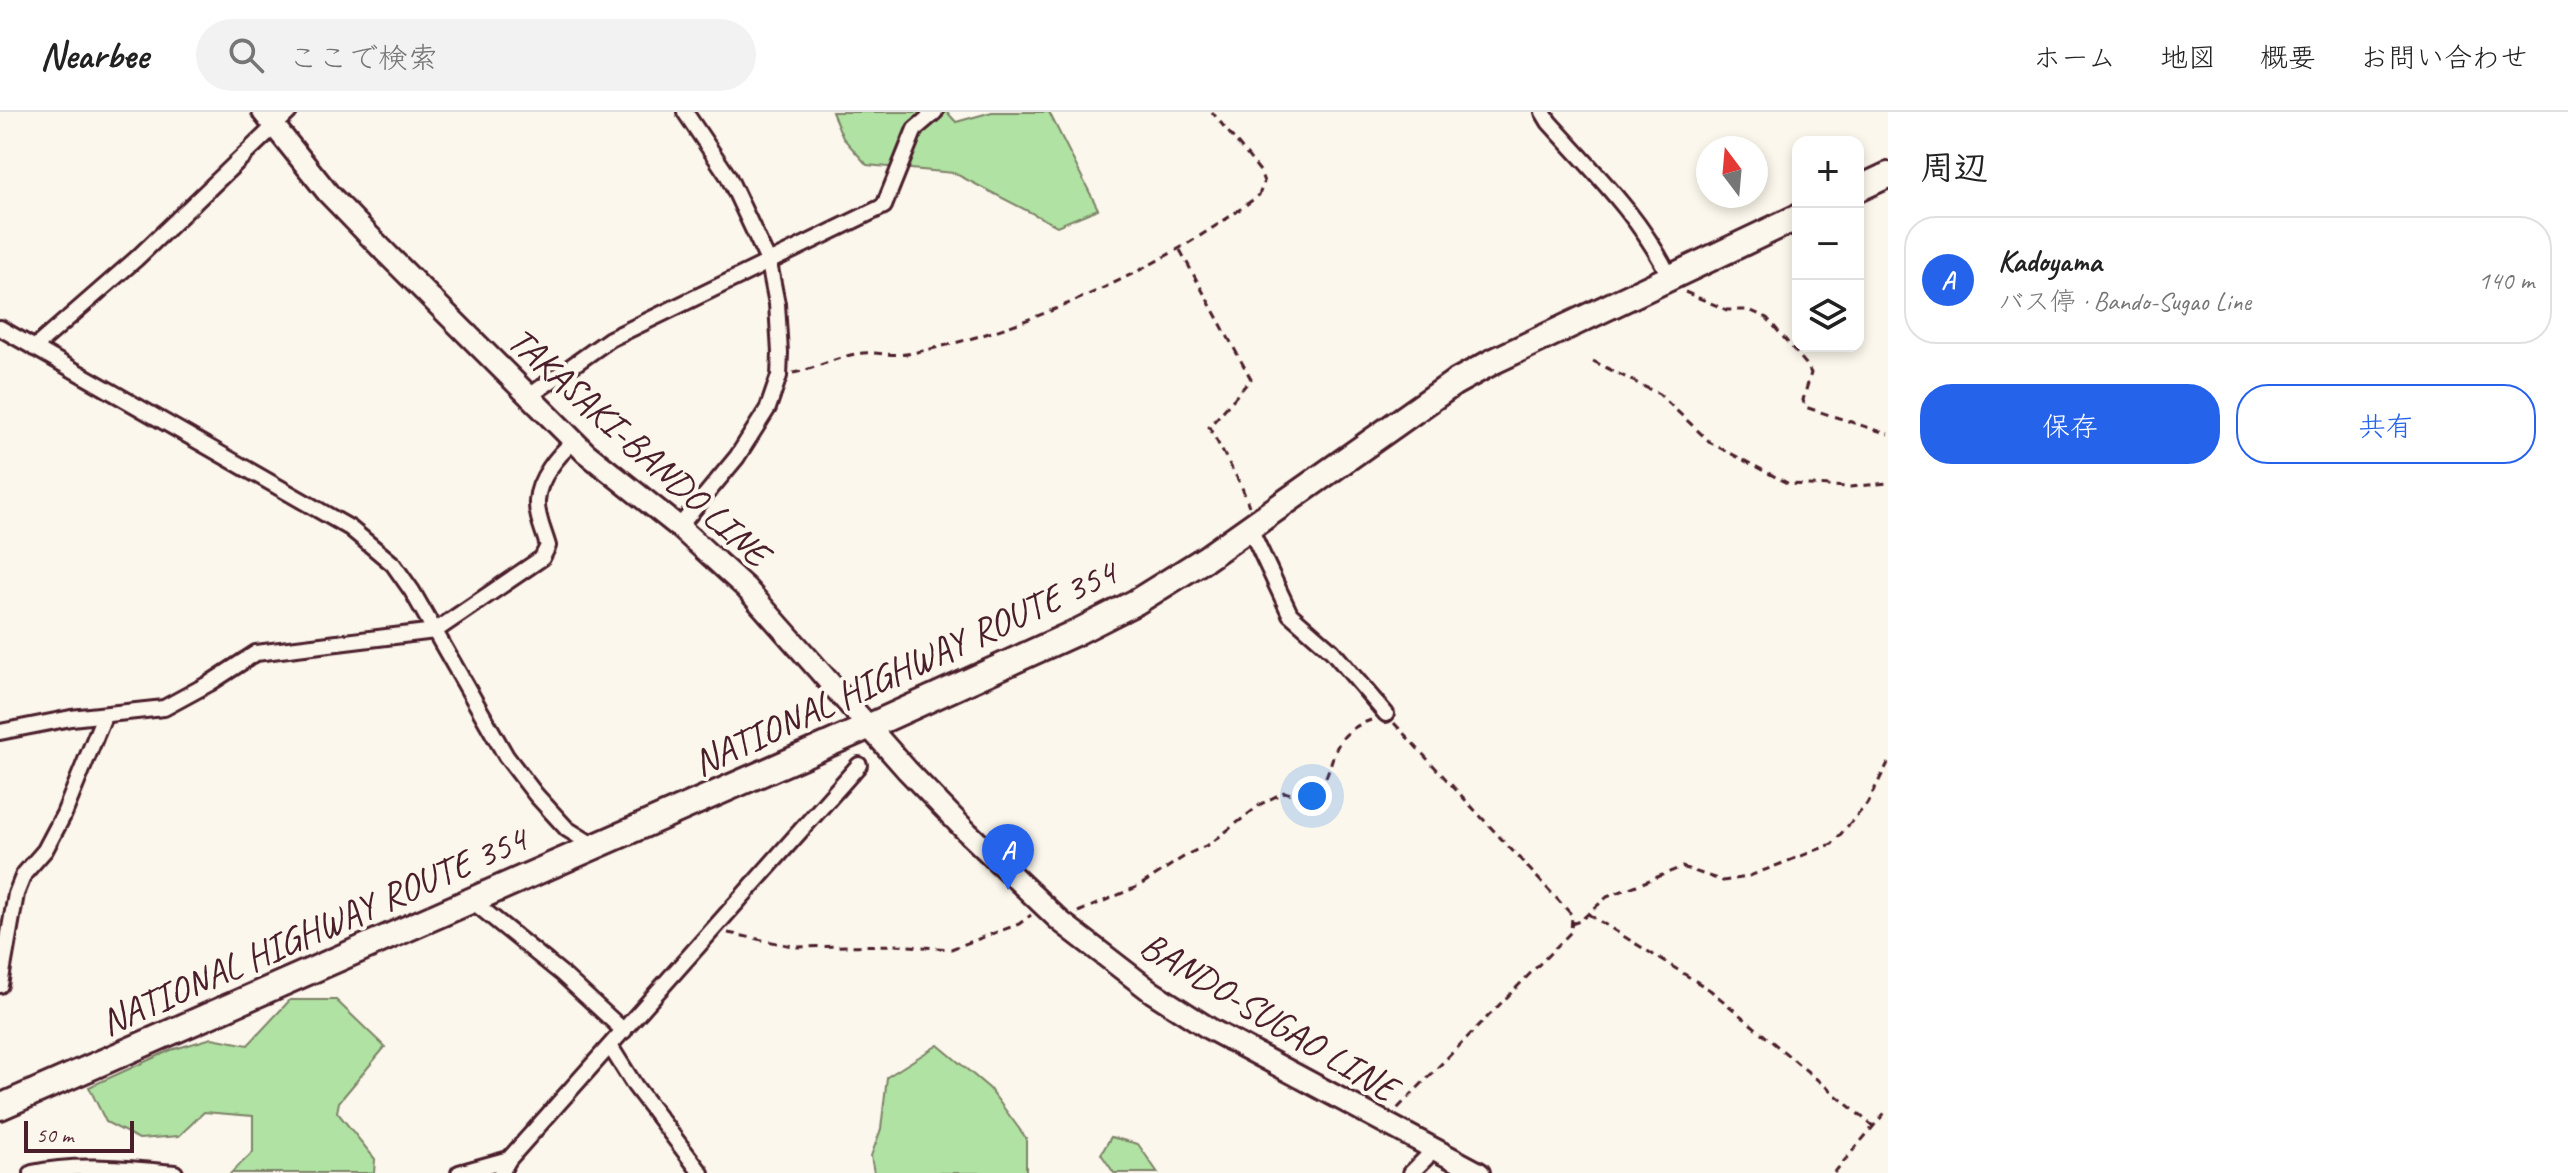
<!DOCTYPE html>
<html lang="ja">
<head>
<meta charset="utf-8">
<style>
  :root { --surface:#fff; --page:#f2f2f2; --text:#222; --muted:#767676; --line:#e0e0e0; --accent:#2563eb }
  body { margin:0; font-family:Caveat,"Klee One",sans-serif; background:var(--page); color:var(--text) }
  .controls { position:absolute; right:24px; top:24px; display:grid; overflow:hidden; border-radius:16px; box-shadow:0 4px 12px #0003 }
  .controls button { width:72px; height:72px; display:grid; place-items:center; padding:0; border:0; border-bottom:2px solid var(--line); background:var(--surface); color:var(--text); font:40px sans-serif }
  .compass { position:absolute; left:1696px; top:24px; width:72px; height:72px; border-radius:50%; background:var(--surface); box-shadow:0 4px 12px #0003; rotate:344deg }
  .scale { position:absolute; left:24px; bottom:20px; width:110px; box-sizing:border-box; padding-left:8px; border:4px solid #4a1f2b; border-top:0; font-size:22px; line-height:28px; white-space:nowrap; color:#4a1f2b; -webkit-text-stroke:6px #fbf7ec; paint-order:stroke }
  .you { position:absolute; left:1312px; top:684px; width:28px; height:28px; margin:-20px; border:6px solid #fff; border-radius:50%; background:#1a73e8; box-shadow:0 0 0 12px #1a73e833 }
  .badge { display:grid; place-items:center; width:52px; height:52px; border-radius:50%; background:var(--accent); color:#fff; font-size:26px; font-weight:700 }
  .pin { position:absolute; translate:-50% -66px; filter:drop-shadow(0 2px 4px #0008) }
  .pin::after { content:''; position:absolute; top:42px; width:28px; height:24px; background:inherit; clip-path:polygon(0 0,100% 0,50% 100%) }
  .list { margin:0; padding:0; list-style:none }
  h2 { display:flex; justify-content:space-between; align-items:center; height:104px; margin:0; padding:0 32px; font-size:34px }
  h2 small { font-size:26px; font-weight:400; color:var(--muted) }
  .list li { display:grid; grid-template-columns:52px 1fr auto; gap:24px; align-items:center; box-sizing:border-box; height:128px; margin:0 16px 16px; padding:0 16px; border:2px solid var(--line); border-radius:32px }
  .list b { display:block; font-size:30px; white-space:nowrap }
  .list p { margin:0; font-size:26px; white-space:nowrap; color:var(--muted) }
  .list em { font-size:26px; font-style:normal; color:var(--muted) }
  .actions { display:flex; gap:16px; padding:24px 32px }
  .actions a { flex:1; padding:18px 0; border:2px solid var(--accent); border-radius:32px; text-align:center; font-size:28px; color:var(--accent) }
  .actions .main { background:var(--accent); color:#fff }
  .icon { flex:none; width:44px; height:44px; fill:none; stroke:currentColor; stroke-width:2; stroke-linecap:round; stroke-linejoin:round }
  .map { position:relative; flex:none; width:1888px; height:1061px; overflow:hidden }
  header { display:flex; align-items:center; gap:48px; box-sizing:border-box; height:112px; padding:0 40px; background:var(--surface); border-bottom:2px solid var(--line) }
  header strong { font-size:38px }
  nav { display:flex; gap:44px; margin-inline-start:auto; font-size:28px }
  .search { width:560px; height:72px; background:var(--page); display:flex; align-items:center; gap:20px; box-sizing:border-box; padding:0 28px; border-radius:44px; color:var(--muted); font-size:30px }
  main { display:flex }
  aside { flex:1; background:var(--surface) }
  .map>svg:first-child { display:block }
  .green { fill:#b0e3a3; stroke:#7d8167; stroke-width:2 }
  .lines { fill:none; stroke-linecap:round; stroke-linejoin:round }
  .minor-casing { stroke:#4a1f2b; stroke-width:20 }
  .secondary-casing { stroke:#4a1f2b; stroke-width:26 }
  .trunk-casing { stroke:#4a1f2b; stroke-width:30 }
  .path { stroke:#4a1f2b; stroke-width:3; stroke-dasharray:8 6; stroke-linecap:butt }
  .minor { stroke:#fbf7ec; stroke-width:14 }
  .secondary { stroke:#fbf7ec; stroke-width:20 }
  .trunk { stroke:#fbf7ec; stroke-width:24 }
  .labels { text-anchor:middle; stroke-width:8; stroke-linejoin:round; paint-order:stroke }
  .street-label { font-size:38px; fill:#4a1f2b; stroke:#fbf7ec }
</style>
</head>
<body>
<header>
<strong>Nearbee</strong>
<div class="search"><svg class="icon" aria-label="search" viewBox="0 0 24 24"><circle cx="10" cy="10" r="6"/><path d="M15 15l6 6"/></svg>ここで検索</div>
<nav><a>ホーム</a><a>地図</a><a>概要</a><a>お問い合わせ</a></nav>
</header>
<main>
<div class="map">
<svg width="1888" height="1061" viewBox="0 0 1888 1061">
  <rect width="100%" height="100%" fill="#fbf7ec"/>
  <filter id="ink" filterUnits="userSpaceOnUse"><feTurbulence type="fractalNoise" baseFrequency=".0125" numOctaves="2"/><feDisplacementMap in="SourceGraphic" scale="16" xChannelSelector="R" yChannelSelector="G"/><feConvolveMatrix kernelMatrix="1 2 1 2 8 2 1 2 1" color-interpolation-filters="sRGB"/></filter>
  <g filter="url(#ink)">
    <g class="green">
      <polygon points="832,0 947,0 956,10 992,0 1049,0 1098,97 1057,114 954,61 867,53 843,26"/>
      <polygon points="290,888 336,888 385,935 339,990 337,1000 375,1047 374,1061 231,1061 253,1040 253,1004 204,1000 179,1024 139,1027 106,1010 89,975 171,938 212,926 248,933"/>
      <polygon points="938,933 989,976 1026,1026 1026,1061 874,1061 871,1044 881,1017 887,965"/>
      <polygon points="1111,1025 1138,1032 1158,1061 1114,1061 1101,1042"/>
    </g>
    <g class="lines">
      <defs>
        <g id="minor">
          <path d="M1543,0L1549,10C1593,59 1642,106 1670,166"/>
          <polyline points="0,216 350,416 393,452 412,479 506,644 536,683 567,717 596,735"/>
          <polyline points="34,236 136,147 289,0"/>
          <polyline points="528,285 610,227 884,94 915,17 935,0"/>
          <polyline points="1252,412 1254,425 1290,502 1332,539 1386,602"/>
          <polyline points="679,415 737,345 768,296 779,264 780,241 777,192 769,151 728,64 685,0"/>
          <path d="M0,620L71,606L164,596L210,571L256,541L435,519L542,446L548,434C544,420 536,403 537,389C538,367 558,343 574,329"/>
          <polyline points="471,788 561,861 624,919"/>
          <polyline points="0,873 16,782 24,762 45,738 64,702 104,604"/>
          <polyline points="610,934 635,974 701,1061"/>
          <path d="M32,1061C78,1051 128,1057 175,1061"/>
          <polyline points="459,1061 509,1047"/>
          <polyline points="501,1061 509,1047 859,653"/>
          <polyline points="1411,1061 1426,1046 1431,1035"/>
        </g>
        <polyline id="secondary" points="263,0 328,81 387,142 586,341 679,415 746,476 907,658 968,721 1060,809 1152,880 1210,917 1479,1061"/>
        <g id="trunk">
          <polyline points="1858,77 1888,63"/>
          <polyline points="0,995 870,614 1077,520 1136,490 1205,447 1454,271 1492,250 1798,105"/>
        </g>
      </defs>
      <use href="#minor" class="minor-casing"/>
      <use href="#secondary" class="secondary-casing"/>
      <use href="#trunk" class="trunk-casing"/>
      <g class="path">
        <polyline points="1180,138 1251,267 1209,315 1241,373 1249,394"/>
        <polyline points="1685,180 1727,198 1749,198 1767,206 1806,252 1811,261 1803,288 1805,295 1888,322"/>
        <polyline points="1593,249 1659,282 1711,331 1789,372 1850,375 1888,371"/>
        <path d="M793,261C816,257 840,243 863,241C879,240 896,245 912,241C1025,219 1168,154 1259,83L1264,70L1260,59L1212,0"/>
        <polyline points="1394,611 1572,803 1571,820 1396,998"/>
        <path d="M1078,800L1139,774L1188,742L1210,732L1261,692L1284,680L1310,687C1341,660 1321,625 1371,608"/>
        <polyline points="1588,802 1710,878 1874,1015"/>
        <polyline points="1571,812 1580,809 1607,785 1682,755 1723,769 1747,765 1832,732 1867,692 1888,651"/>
        <polyline points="728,821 797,835 895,833 951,837 1019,812 1031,803"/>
        <polyline points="1834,1061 1888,997"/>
      </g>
      <use href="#minor" class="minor"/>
      <use href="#secondary" class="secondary"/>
      <use href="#trunk" class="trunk"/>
    </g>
  </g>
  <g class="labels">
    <g class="street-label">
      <text transform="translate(639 334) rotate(42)" y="13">TAKASAKI-BANDO LINE</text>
      <text transform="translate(904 555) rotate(-25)" y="13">NATIONAL HIGHWAY ROUTE 354</text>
      <text transform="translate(313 818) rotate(-24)" y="13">NATIONAL HIGHWAY ROUTE 354</text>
      <text transform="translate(1269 904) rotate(31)" y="13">BANDO-SUGAO LINE</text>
    </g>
  </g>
</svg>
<div class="controls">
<button>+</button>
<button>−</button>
<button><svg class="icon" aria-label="layers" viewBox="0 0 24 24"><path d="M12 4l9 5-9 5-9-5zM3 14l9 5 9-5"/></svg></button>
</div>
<svg class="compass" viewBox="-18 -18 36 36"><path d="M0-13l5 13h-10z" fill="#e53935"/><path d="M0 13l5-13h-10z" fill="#767676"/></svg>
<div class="scale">50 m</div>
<div class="you"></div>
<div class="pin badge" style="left:1008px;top:778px">A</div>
</div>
<aside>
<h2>周辺<small></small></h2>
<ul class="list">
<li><span class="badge">A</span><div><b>Kadoyama</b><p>バス停 · Bando-Sugao Line</p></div><em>140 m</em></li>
</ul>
<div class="actions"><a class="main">保存</a><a>共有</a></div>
</aside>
</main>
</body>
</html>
